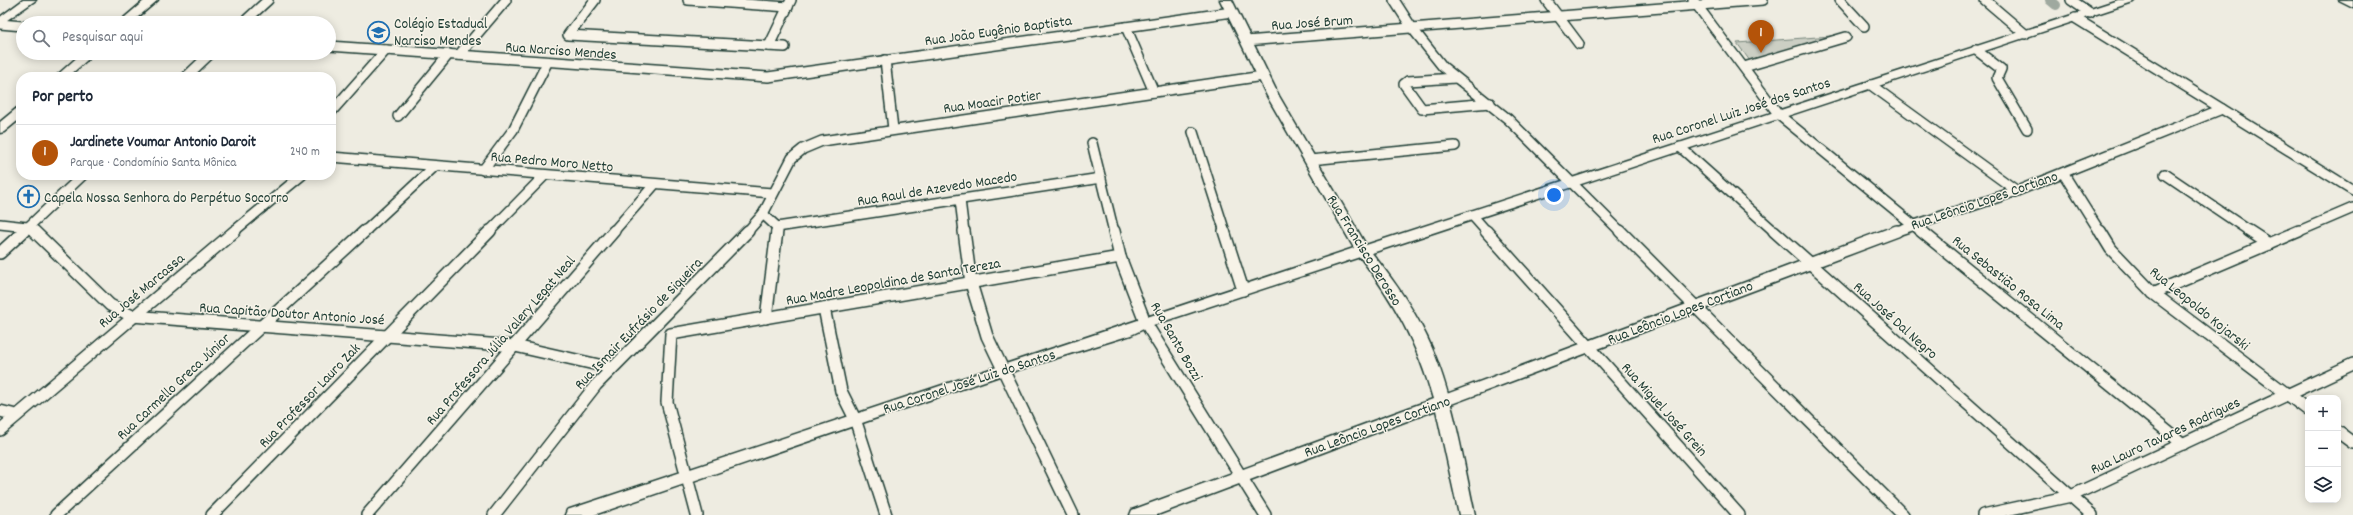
<!DOCTYPE html>
<html lang="pt">
<head>
<meta charset="utf-8">
<style>
  :root { --surface:#fff; --page:#f2f2f3; --text:#1f2937; --muted:#747a83; --line:#e0e1e3; --accent:#b45309 }
  body { margin:0; font-family:Dekko,sans-serif; background:var(--page); color:var(--text) }
  .controls { position:absolute; right:12px; bottom:12px; display:grid; overflow:hidden; border-radius:8px; box-shadow:0 2px 10px #0003 }
  .controls button { width:36px; height:36px; display:grid; place-items:center; padding:0; border:0; border-bottom:1px solid var(--line); background:var(--surface); color:var(--text); font:20px sans-serif }
  .you { position:absolute; left:1554px; top:195px; width:14px; height:14px; margin:-10px; border:3px solid #fff; border-radius:50%; background:#1a73e8; box-shadow:0 0 0 6px #1a73e833 }
  .badge { display:grid; place-items:center; width:26px; height:26px; border-radius:50%; background:var(--accent); color:#fff; font-size:13px; font-weight:700 }
  .pin { position:absolute; translate:-50% -33px; filter:drop-shadow(0 1px 2px #0008) }
  .pin::after { content:''; position:absolute; top:21px; width:14px; height:12px; background:inherit; clip-path:polygon(0 0,100% 0,50% 100%) }
  .list { margin:0; padding:0; list-style:none }
  h2 { display:flex; justify-content:space-between; align-items:center; height:52px; margin:0; padding:0 16px; font-size:17px }
  h2 small { font-size:13px; font-weight:400; color:var(--muted) }
  .list li { display:grid; grid-template-columns:26px 1fr auto; gap:12px; align-items:center; box-sizing:border-box; height:56px; padding:0 16px; border-top:1px solid var(--line) }
  .list b { display:block; font-size:15px; white-space:nowrap }
  .list p { margin:0; font-size:13px; white-space:nowrap; color:var(--muted) }
  .list em { font-size:13px; font-style:normal; color:var(--muted) }
  .icon { flex:none; width:22px; height:22px; fill:none; stroke:currentColor; stroke-width:2; stroke-linecap:round; stroke-linejoin:round }
  .map { position:relative; flex:none; width:2353px; height:515px; overflow:hidden }
  .search { position:absolute; background:var(--surface); box-shadow:0 2px 10px #0003; left:16px; top:16px; width:320px; height:44px; display:flex; align-items:center; gap:10px; box-sizing:border-box; padding:0 14px; border-radius:22px; color:var(--muted); font-size:15px }
  .panel { position:absolute; background:var(--surface); box-shadow:0 2px 10px #0003; left:16px; top:72px; width:320px; height:108px; border-radius:16px }
  .map>svg:first-child { display:block }
  .green { fill:#cccfc4; stroke:#76867c }
  .lines { fill:none; stroke-linecap:round; stroke-linejoin:round }
  .canal { stroke:#9fa99f; stroke-width:10 }
  .street-far1-casing { stroke:#1f3d34; stroke-width:12 }
  .street-casing { stroke:#1f3d34; stroke-width:14 }
  .secondary-casing { stroke:#1f3d34; stroke-width:3 }
  .street-far1 { stroke:#f7f3e8; stroke-width:9 }
  .street { stroke:#f7f3e8; stroke-width:11 }
  .secondary { fill:#f7f3e8; fill-rule:evenodd }
  .labels { text-anchor:middle; stroke-width:3; stroke-linejoin:round; paint-order:stroke }
  .street-label { font-size:15px; fill:#1f3d34; stroke:#f7f3e8 }
  .poi-label { font-size:15px; fill:#1f3d34; stroke:#f7f3e8; text-anchor:start }
</style>
</head>
<body>
<div class="map">
<svg width="2353" height="515" viewBox="0 0 2353 515">
  <rect width="100%" height="100%" fill="#eeece1"/>
  <filter id="ink" filterUnits="userSpaceOnUse"><feTurbulence type="fractalNoise" baseFrequency=".025" numOctaves="2"/><feDisplacementMap in="SourceGraphic" scale="8" xChannelSelector="R" yChannelSelector="G"/><feConvolveMatrix kernelMatrix="1 2 1 2 8 2 1 2 1" color-interpolation-filters="sRGB"/></filter>
  <g filter="url(#ink)">
    <polygon class="green" points="1831,36 1750,61 1737,43"/>
    <g class="lines">
      <polyline class="canal" points="2050,0 2056,5"/>
      <defs>
        <g id="street-far1">
          <polyline points="595,0 568,35 785,47"/>
          <polyline points="688,0 788,7"/>
          <polyline points="1394,0 1412,28 1443,67 1508,119 1621,232"/>
          <polyline points="1546,0 1579,44"/>
          <polyline points="1693,0 1779,115 1922,232"/>
          <polyline points="1840,0 1864,26"/>
          <polyline points="1985,0 2025,34"/>
          <polyline points="2071,0 2090,13"/>
          <polyline points="2075,18 2353,190"/>
          <polyline points="243,23 268,0"/>
          <polyline points="0,24 23,26"/>
          <polyline points="1126,27 1154,92"/>
          <polyline points="1246,41 1763,0"/>
          <polyline points="329,46 768,77 1232,12"/>
          <polyline points="769,46 791,0"/>
          <polyline points="1976,50 2001,69 1997,78 2027,129"/>
          <polyline points="459,55 506,0"/>
          <polyline points="885,60 893,129"/>
          <polyline points="1744,67 1846,37"/>
          <polyline points="186,77 211,53"/>
          <polyline points="1456,78 1408,81 1404,84 1422,109 1490,103"/>
          <polyline points="1871,85 2017,191"/>
          <polyline points="332,111 386,50"/>
          <polyline points="398,116 449,54"/>
          <polyline points="1193,132 1225,232"/>
          <polyline points="1092,143 1114,232"/>
          <polyline points="1680,147 1775,232"/>
          <polyline points="331,157 772,193"/>
          <polyline points="1310,160 1455,146"/>
          <polyline points="483,170 513,130 547,63"/>
          <polyline points="2063,173 2100,232"/>
          <polyline points="2165,174 2251,232"/>
          <polyline points="960,200 964,232"/>
          <polyline points="763,214 777,227 776,232"/>
          <polyline points="1472,215 1487,232"/>
          <polyline points="0,224 27,227 35,232"/>
          <polyline points="777,227 1101,178"/>
          <polyline points="23,232 83,175"/>
          <polyline points="233,232 302,175"/>
          <polyline points="364,232 435,166"/>
          <polyline points="489,232 545,175"/>
          <polyline points="613,232 655,184"/>
          <polyline points="747,232 763,214 792,158 803,149 822,141 1263,76"/>
          <polyline points="1894,232 2017,191 2222,109"/>
          <polyline points="2297,232 2353,208"/>
        </g>
        <g id="street">
          <polyline points="34,231 110,305 132,316 515,346 612,368"/>
          <polyline points="964,231 971,283 987,336 1073,515"/>
          <polyline points="1114,231 1120,257 1145,322 1265,515"/>
          <polyline points="1224,231 1243,290"/>
          <polyline points="1486,231 1739,515"/>
          <polyline points="1620,231 1903,515"/>
          <polyline points="1774,231 2092,515"/>
          <polyline points="1921,231 2183,444"/>
          <polyline points="2100,231 2111,249 2153,293 2308,410"/>
          <polyline points="2249,231 2269,244"/>
          <polyline points="0,253 24,231"/>
          <polyline points="2153,293 2299,231"/>
          <polyline points="824,308 841,391 855,419 886,515"/>
          <polyline points="766,318 777,231"/>
          <polyline points="1441,402 1897,231"/>
          <polyline points="0,411 16,415"/>
          <polyline points="0,430 235,231"/>
          <polyline points="2338,432 2353,443"/>
          <polyline points="56,515 365,231"/>
          <polyline points="212,515 490,231"/>
          <polyline points="367,515 614,231"/>
          <polyline points="494,515 596,385 748,231"/>
          <polyline points="697,515 667,402 671,334 1120,257"/>
          <polyline points="1983,515 2071,496 2353,364"/>
        </g>
        <g id="secondary">
          <polygon points="23,0 36,0 0,25 0,17"/>
          <polygon points="145,0 158,0 131,23 118,23"/>
          <path d="M1220,0H1232L1279,96L1366,245L2118,0H2135L2133,2L1372,253C1395,282 1417,313 1432,348C1454,400 1463,460 1475,515H1459L1436,410L1157,515H1130L1132,510L1433,399C1418,345 1394,301 1360,257L1150,326L1131,335L1008,373L594,515H565L567,510L573,508L1354,248L1267,96Z"/>
          <polygon points="2339,0 2353,0 2353,7"/>
          <polygon points="82,53 95,53 68,77 55,77"/>
          <polygon points="21,107 21,118 4,132 0,133 0,122 17,108"/>
        </g>
      </defs>
      <use href="#street-far1" class="street-far1-casing"/>
      <use href="#street" class="street-casing"/>
      <use href="#secondary" class="secondary-casing"/>
      <use href="#street-far1" class="street-far1"/>
      <use href="#street" class="street"/>
      <use href="#secondary" class="secondary"/>
    </g>
  </g>
  <defs>
    <symbol id="school-ring" viewBox="-11 -11 22 22"><circle r="9.5" fill="#f7f3e8" stroke="#1f6fb2" stroke-width="1.5"/><path d="M0-5L7-2L0 1L-7-2ZM-4 1L0 2.5L4 1V4Q0 6-4 4Z" fill="#1f6fb2"/></symbol>
    <symbol id="church-ring" viewBox="-11 -11 22 22"><circle r="9.5" fill="#f7f3e8" stroke="#1f6fb2" stroke-width="1.5"/><path d="M-1.2-6h2.4v3.5h3.3v2.4h-3.3V6h-2.4V-.1h-3.3v-2.4h3.3Z" fill="#1f6fb2"/></symbol>
  </defs>
  <g fill-rule="evenodd">
    <use href="#school-ring" x="366" y="20" width="25" height="25"/>
    <use href="#church-ring" x="16" y="184" width="25" height="25"/>
  </g>
  <g class="labels">
    <g class="street-label">
      <text transform="translate(1312 22) rotate(-4)" y="5">Rua José Brum</text>
      <text transform="translate(998 30) rotate(-8)" y="5">Rua João Eugênio Baptista</text>
      <text transform="translate(561 50) rotate(4)" y="5">Rua Narciso Mendes</text>
      <text transform="translate(992 101) rotate(-8)" y="5">Rua Moacir Potier</text>
      <text transform="translate(1741 110) rotate(-18)" y="5">Rua Coronel Luiz José dos Santos</text>
      <text transform="translate(552 161) rotate(5)" y="5">Rua Pedro Moro Netto</text>
      <text transform="translate(937 188) rotate(-9)" y="5">Rua Raul de Azevedo Macedo</text>
      <text transform="translate(1984 200) rotate(-19)" y="5">Rua Leôncio Lopes Cortiano</text>
      <text transform="translate(1365 250) rotate(58)" y="5">Rua Francisco Derosso</text>
      <text transform="translate(893 281) rotate(-10)" y="5">Rua Madre Leopoldina de Santa Tereza</text>
      <text transform="translate(2009 282) rotate(39)" y="5">Rua Sebastião Rosa Lima</text>
      <text transform="translate(141 290) rotate(-40)" y="5">Rua José Marcassa</text>
      <text transform="translate(2200 308) rotate(39)" y="5">Rua Leopoldo Kojarski</text>
      <text transform="translate(1680 312) rotate(-21)" y="5">Rua Leôncio Lopes Cortiano</text>
      <text transform="translate(292 313) rotate(4)" y="5">Rua Capitão Doutor Antonio José</text>
      <text transform="translate(1896 320) rotate(42)" y="5">Rua José Dal Negro</text>
      <text transform="translate(638 323) rotate(-46)" y="5">Rua Ismair Eufrásio de Siqueira</text>
      <text transform="translate(500 340) rotate(-49)" y="5">Rua Professora Júlia Valery Legat Neal</text>
      <text transform="translate(1177 341) rotate(60)" y="5">Rua Santo Bozzi</text>
      <text transform="translate(969 381) rotate(-18)" y="5">Rua Coronel José Luiz do Santos</text>
      <text transform="translate(173 386) rotate(-43)" y="5">Rua Carmello Greca Júnior</text>
      <text transform="translate(309 395) rotate(-46)" y="5">Rua Professor Lauro Zak</text>
      <text transform="translate(1665 409) rotate(48)" y="5">Rua Miguel José Grein</text>
      <text transform="translate(1377 426) rotate(-20)" y="5">Rua Leôncio Lopes Cortiano</text>
      <text transform="translate(2165 435) rotate(-25)" y="5">Rua Lauro Tavares Rodrigues</text>
    </g>
    <g class="poi-label">
      <text x="394" y="28">Colégio Estadual<tspan x="394" dy="17">Narciso Mendes</tspan></text>
      <text x="44" y="202">Capela Nossa Senhora do Perpétuo Socorro</text>
    </g>
  </g>
</svg>
<div class="controls">
<button>+</button>
<button>−</button>
<button><svg class="icon" aria-label="layers" viewBox="0 0 24 24"><path d="M12 4l9 5-9 5-9-5zM3 14l9 5 9-5"/></svg></button>
</div>
<div class="you"></div>
<div class="pin badge" style="left:1761px;top:53px">1</div>
<div class="search"><svg class="icon" aria-label="search" viewBox="0 0 24 24"><circle cx="10" cy="10" r="6"/><path d="M15 15l6 6"/></svg>Pesquisar aqui</div>
<section class="panel">
<h2>Por perto<small></small></h2>
<ul class="list">
<li><span class="badge">1</span><div><b>Jardinete Voumar Antonio Daroit</b><p>Parque · Condomínio Santa Mônica</p></div><em>240 m</em></li>
</ul>
</section>
</div>
</body>
</html>
